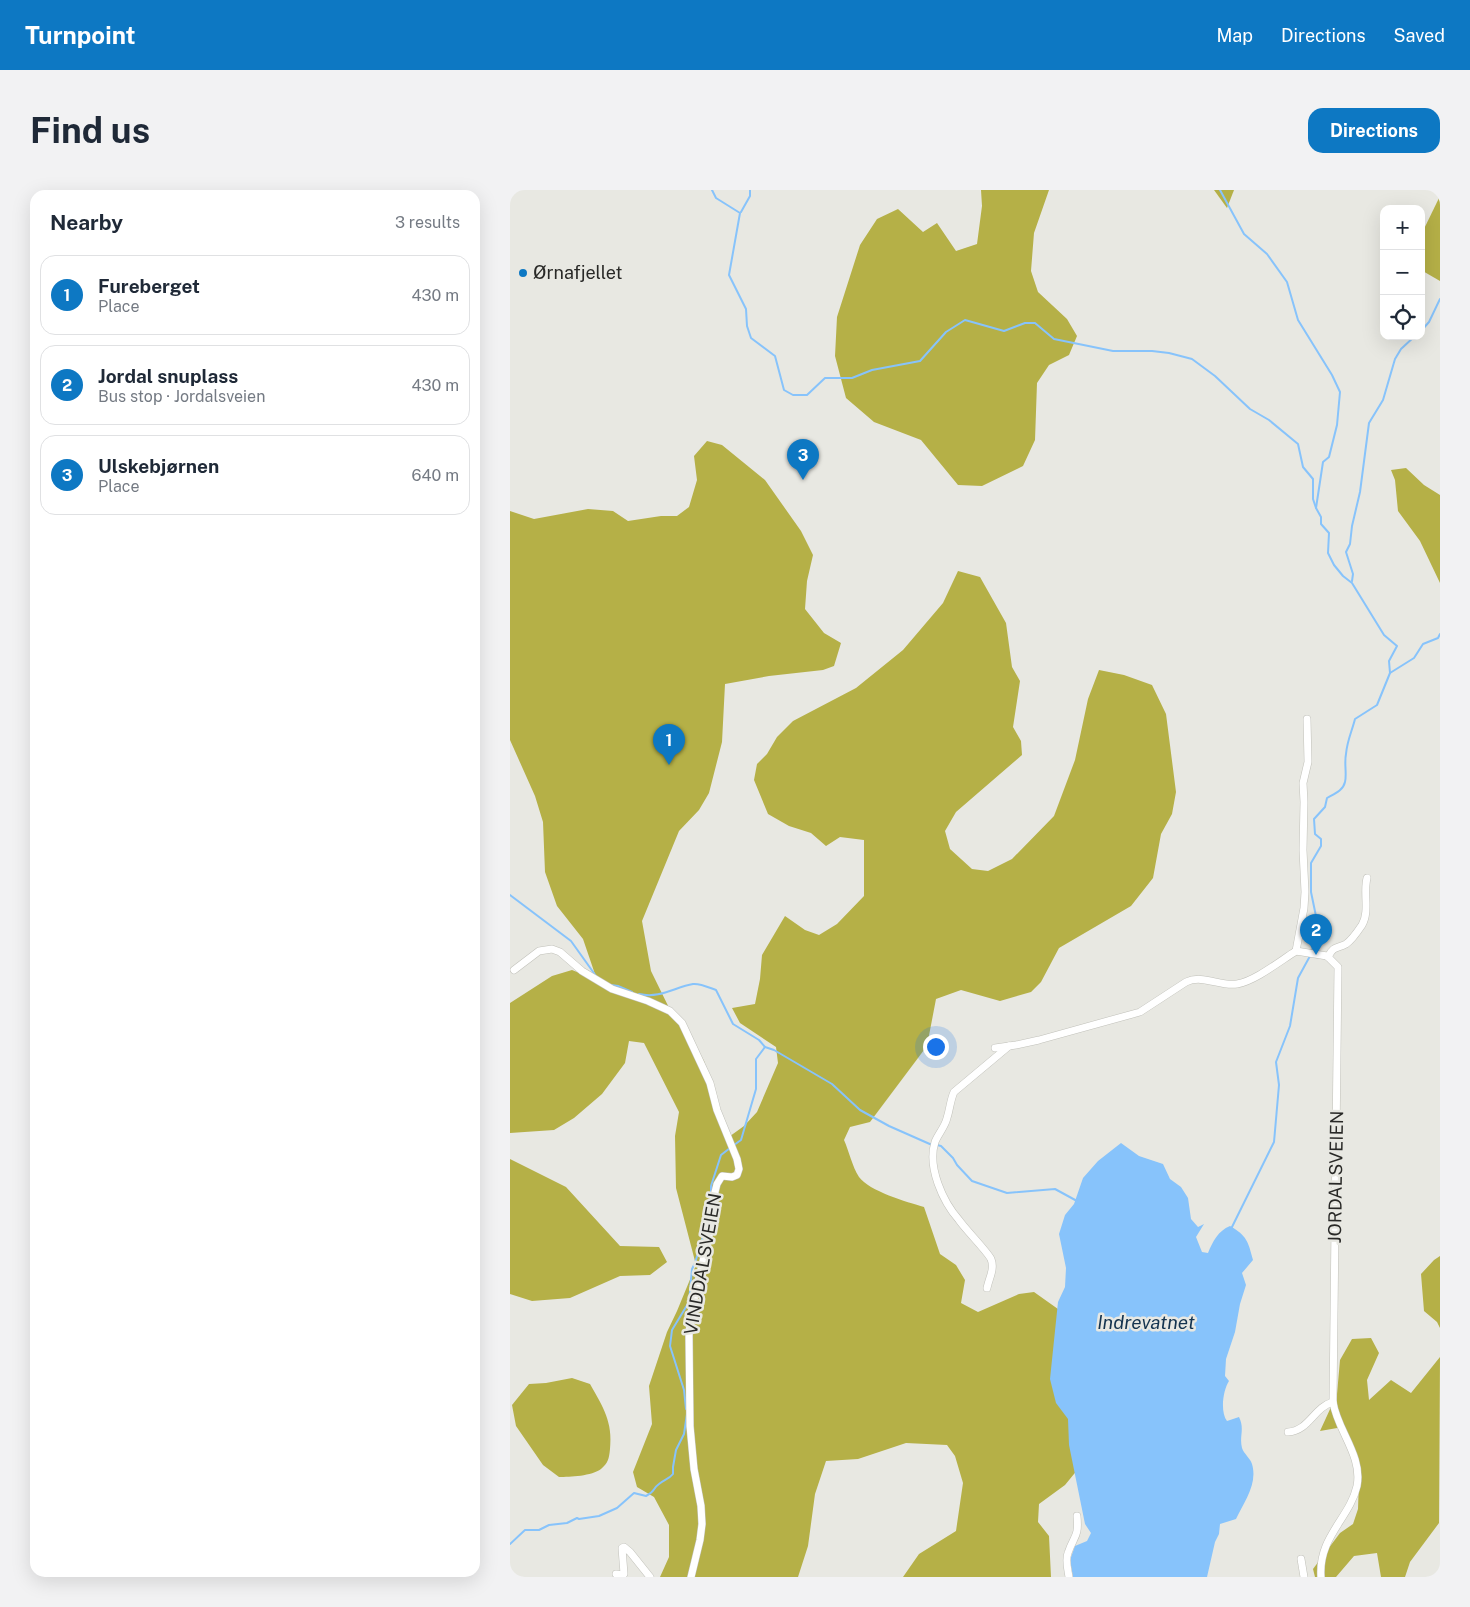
<!DOCTYPE html>
<html lang="en">
<head>
<meta charset="utf-8">
<style>
  :root { --surface:#fff; --page:#f2f2f3; --text:#1f2937; --muted:#747a83; --line:#e0e1e3; --accent:#0d78c3 }
  body { margin:0; font-family:"Public Sans",sans-serif; background:var(--page); color:var(--text) }
  .controls { position:absolute; right:15px; top:15px; display:grid; overflow:hidden; border-radius:10px; box-shadow:0 5px 20px #0002 }
  .controls button { width:45px; height:45px; display:grid; place-items:center; padding:0; border:0; border-bottom:1px solid var(--line); background:var(--surface); color:var(--text); font:25px sans-serif }
  .you { position:absolute; left:425px; top:856px; width:18px; height:18px; margin:-12px; border:4px solid #fff; border-radius:50%; background:#1a73e8; box-shadow:0 0 0 8px #1a73e833 }
  .badge { display:grid; place-items:center; width:32px; height:32px; border-radius:50%; background:var(--accent); color:#fff; font-size:16px; font-weight:700 }
  .pin { position:absolute; translate:-50% -41px; filter:drop-shadow(0 1px 2px #0008) }
  .pin::after { content:''; position:absolute; top:26px; width:18px; height:15px; background:inherit; clip-path:polygon(0 0,100% 0,50% 100%) }
  .list { margin:0; padding:0; list-style:none }
  h2 { display:flex; justify-content:space-between; align-items:center; height:65px; margin:0; padding:0 20px; font-size:21px }
  h2 small { font-size:16px; font-weight:400; color:var(--muted) }
  .list li { display:grid; grid-template-columns:32px 1fr auto; gap:15px; align-items:center; box-sizing:border-box; height:80px; margin:0 10px 10px; padding:0 10px; border:1px solid var(--line); border-radius:15px }
  .list b { display:block; font-size:19px; white-space:nowrap }
  .list p { margin:0; font-size:16px; white-space:nowrap; color:var(--muted) }
  .list em { font-size:16px; font-style:normal; color:var(--muted) }
  .icon { flex:none; width:28px; height:28px; fill:none; stroke:currentColor; stroke-width:2; stroke-linecap:round; stroke-linejoin:round }
  .map { position:relative; flex:none; width:930px; height:1387px; overflow:hidden; border-radius:15px }
  header { display:flex; align-items:center; gap:30px; box-sizing:border-box; height:70px; padding:0 25px; background:var(--accent); color:#fff }
  header strong { font-size:24px }
  nav { display:flex; gap:28px; margin-inline-start:auto; font-size:18px }
  .intro { display:flex; align-items:center; justify-content:space-between; box-sizing:border-box; height:120px; padding:0 30px }
  h1 { margin:0; font-size:35px }
  .button { padding:12px 22px; border-radius:15px; background:var(--accent); color:#fff; font-size:18px; font-weight:700 }
  main { display:flex; gap:30px; padding:0 30px }
  aside { flex:1; background:var(--surface); border-radius:15px; box-shadow:0 5px 20px #0002 }
  .map>svg:first-child { display:block }
  .forest { fill:#b5b047 }
  .water { fill:#87c3fb }
  .lines { fill:none; stroke-linecap:round; stroke-linejoin:round }
  .stream { stroke:#87c3fb; stroke-width:2 }
  .minor-casing { stroke:#c1c1ba; stroke-width:8 }
  .minor { stroke:#fff; stroke-width:7 }
  .poi-dot { fill:#0d78c3; stroke:#e8e8e2; stroke-width:2 }
  .labels { text-anchor:middle; stroke-width:5; stroke-linejoin:round; paint-order:stroke }
  .poi-label { font-size:18px; fill:#292927; stroke:#e8e8e2; text-anchor:start }
  .street-label { font-size:18px; fill:#292927; stroke:#e8e8e2 }
  .water-label { font-size:19px; font-style:italic; fill:#143450; stroke:#e8e8e2 }
</style>
</head>
<body>
<header>
<strong>Turnpoint</strong>
<nav><a>Map</a><a>Directions</a><a>Saved</a></nav>
</header>
<div class="intro"><h1>Find us</h1><a class="button">Directions</a></div>
<main>
<aside>
<h2>Nearby<small>3 results</small></h2>
<ul class="list">
<li><span class="badge">1</span><div><b>Fureberget</b><p>Place</p></div><em>430 m</em></li>
<li><span class="badge">2</span><div><b>Jordal snuplass</b><p>Bus stop · Jordalsveien</p></div><em>430 m</em></li>
<li><span class="badge">3</span><div><b>Ulskebjørnen</b><p>Place</p></div><em>640 m</em></li>
</ul>
</aside>
<div class="map">
<svg width="930" height="1387" viewBox="0 0 930 1387">
  <rect width="100%" height="100%" fill="#e8e8e2"/>
  <g class="forest">
    <polygon points="471,0 539,0 524,43 521,81 528,102 557,129 567,146 559,165 539,175 527,193 525,250 513,276 472,296 448,295 411,250 364,232 336,208 325,166 327,127 350,55 367,29 388,19 413,42 427,33 446,61 467,54 472,16"/>
    <polygon points="704,0 724,0 717,18"/>
    <polygon points="930,6 930,91 911,80 911,45"/>
    <path d="M197,251L212,255L255,290L291,341L303,365L297,391L295,419L314,443L331,453L324,476L313,480L259,486L215,494L212,552L199,603L189,620L169,641L132,731L141,781L165,830L178,844L194,871L204,901L216,949L234,936L247,922L268,873L266,857L230,833L222,818L245,814L250,789L252,765L275,726L295,740L309,745L327,734L354,706V650L330,647L316,656L301,643L279,636L258,624L244,590L247,574L257,564L267,547L283,531L346,498L393,460L433,413L448,381L470,387L496,433L502,477L510,491L503,537L511,551L512,565L446,622L435,641L440,659L462,679L478,681L502,669L544,626L565,570L578,509L589,480L614,485L642,495L656,524L666,602L662,624L651,644L643,688L621,716L549,758L531,792L521,802L490,811L451,800L426,809L417,856L360,932L340,937L334,950C339,961 342,976 349,987C359,1001 397,1012 414,1017L430,1064L446,1075L455,1090L451,1113L468,1122L509,1104L524,1102L555,1124L573,1273L555,1295L529,1314L528,1332L539,1346L541,1387H393L409,1364L446,1341L453,1293L445,1266L437,1255L396,1253L348,1269L316,1271L305,1304L298,1356L288,1387H150L159,1367V1335L144,1307L127,1297L123,1282L142,1234L139,1196L157,1142L167,1121L186,1075L166,998L165,946L169,922L134,853L119,851L115,873L92,904L64,928L44,940L0,943V813L42,786L62,780L87,790L73,749L47,716L35,682L33,632L25,606L0,550V321L24,329L78,319L103,321L118,331L151,326H167L179,317L187,290L184,266Z"/>
    <polygon points="896,278 914,295 930,305 930,393 910,351 888,321 885,290 881,280"/>
    <polygon points="0,969 56,997 110,1056 149,1057 157,1072 140,1085 110,1086 60,1108 22,1111 0,1104"/>
    <polygon points="930,1066 930,1138 927,1132 914,1121 911,1084 924,1070"/>
    <polygon points="861,1148 869,1163 857,1190 859,1210 881,1190 901,1203 930,1167 929,1333 900,1372 895,1387 871,1387 867,1363 844,1366 826,1387 805,1387 803,1379 830,1343 843,1334 848,1319 849,1290 833,1237 810,1241 827,1204 830,1170 842,1149"/>
    <path d="M62,1188L80,1194C93,1217 103,1232 100,1259C99,1269 98,1273 91,1279C82,1286 60,1287 49,1287L33,1275L6,1236L2,1215L19,1194L36,1193Z"/>
  </g>
  <path class="water" d="M611,953L629,966L653,974L660,989L671,997L678,1008L681,1029L688,1037L694,1034L686,1047L692,1062L698,1063C703,1051 708,1041 720,1036C737,1046 738,1051 743,1070L732,1083L736,1095L730,1114L725,1142L716,1169L715,1186L719,1191C713,1200 710,1222 717,1231L729,1227C735,1239 729,1246 732,1258C734,1264 740,1268 742,1274C748,1294 734,1312 726,1329L710,1334L709,1344L705,1352L697,1387H563L560,1370L565,1356L577,1351L581,1343L575,1334L559,1255L558,1229L546,1213L540,1189L548,1112L555,1097L556,1078L549,1044L555,1025L564,1014L573,988L588,971Z"/>
  <g class="lines">
    <g class="stream">
      <polyline points="202,0 206,8 230,23 219,85 236,119 237,136 241,148 265,166 274,200 283,205 297,205 315,188 342,188 362,180 410,171 436,142 455,130 494,141 515,133 525,133 544,149 603,161 642,161 659,163 682,169 705,186 740,219 759,230 788,254 793,277 803,289 803,309 806,318"/>
      <polyline points="710,0 734,44 757,64 777,92 788,130 822,185 830,202 827,235 819,267 813,272 806,318 811,327 811,334 819,343 818,363 824,375 833,386 842,393 874,445 887,456 879,471 880,483"/>
      <polyline points="231,22 240,6 240,0"/>
      <polyline points="911,141 919,132 930,109"/>
      <polyline points="842,391 843,384 836,362 840,354 842,336 850,302 859,233 873,210 885,169 891,159 905,146"/>
      <polyline points="0,705 61,751 86,786"/>
      <path d="M802,761L807,731L801,702V673L811,656V649L805,644L804,629L815,617L817,608C824,604 833,601 835,592C837,584 834,573 836,564C837,551 842,541 845,529L867,515L880,483L904,468L913,454L928,448L930,444"/>
      <polyline points="101,795 108,796 122,802"/>
      <path d="M129,804C150,809 165,797 183,794C190,793 200,798 206,800L223,834L249,850L255,857"/>
      <polyline points="224,955 231,950 246,899 246,869 255,857 264,860 322,894 350,920 379,936 422,955"/>
      <polyline points="427,955 431,956 443,968 447,975 462,991 497,1003 545,999 567,1011"/>
      <polyline points="201,1012 201,996 211,965 220,958"/>
      <polyline points="721,1039 764,952 769,895 766,872 780,836 788,788 800,766"/>
      <polyline points="176,1219 174,1200 160,1156 162,1140 179,1112 182,1079 185,1073 201,1019"/>
      <path d="M0,1354L15,1340H29L39,1335L57,1333L67,1328L69,1329L89,1326L107,1318L124,1303L136,1306C146,1301 142,1299 149,1294C154,1290 159,1289 163,1284V1277L166,1260L174,1244L177,1224"/>
    </g>
    <defs>
      <g id="minor">
        <polyline points="786,761 794,718 795,702 793,660 794,612 793,593 798,572 797,529"/>
        <path d="M818,767C824,755 827,759 836,754C842,750 848,741 852,735C860,721 853,703 857,688"/>
        <polyline points="4,780 29,761 42,759 50,762 72,781 102,799 138,811 160,821 172,833 200,893 207,920 227,969 229,979 227,985 222,987 212,986 207,994 205,1002 204,1024 182,1118 179,1145 180,1236 184,1279 191,1316 192,1334 190,1350 181,1387"/>
        <path d="M485,858L506,855L529,850L630,822L676,792C693,784 710,797 727,794C745,791 770,771 786,761L817,766L828,777L823,1212C827,1240 853,1266 847,1296C840,1328 808,1347 811,1387"/>
        <path d="M477,1098C479,1088 485,1079 481,1069C477,1061 455,1039 449,1030C433,1012 417,977 425,952C428,944 435,937 437,928C440,919 440,911 444,902L499,856"/>
        <path d="M778,1242C799,1241 804,1217 823,1212"/>
        <polyline points="791,1369 794,1387"/>
        <polyline points="106,1384 113,1385 114,1384 112,1358 114,1357 120,1362 140,1387"/>
        <path d="M559,1387C558,1380 555,1370 558,1363C564,1345 569,1348 567,1326"/>
      </g>
    </defs>
    <use href="#minor" class="minor-casing"/>
    <use href="#minor" class="minor"/>
  </g>
  <circle class="poi-dot" cx="13" cy="83" r="5"/>
  <g class="labels">
    <g class="poi-label">
      <text x="23" y="89">Ørnafjellet</text>
    </g>
    <g class="street-label">
      <text transform="translate(826 987) rotate(-89)" y="6">JORDALSVEIEN</text>
      <text transform="translate(193 1074) rotate(-80)" y="6">VINDDALSVEIEN</text>
    </g>
    <g class="water-label">
      <text x="636" y="1139">Indrevatnet</text>
    </g>
  </g>
</svg>
<div class="controls">
<button>+</button>
<button>−</button>
<button><svg class="icon" aria-label="locate" viewBox="0 0 24 24"><circle cx="12" cy="12" r="6"/><path d="M12 2v4M12 18v4M2 12h4M18 12h4"/></svg></button>
</div>
<div class="you"></div>
<div class="pin badge" style="left:159px;top:575px">1</div>
<div class="pin badge" style="left:806px;top:765px">2</div>
<div class="pin badge" style="left:293px;top:290px">3</div>
</div>
</main>
</body>
</html>
